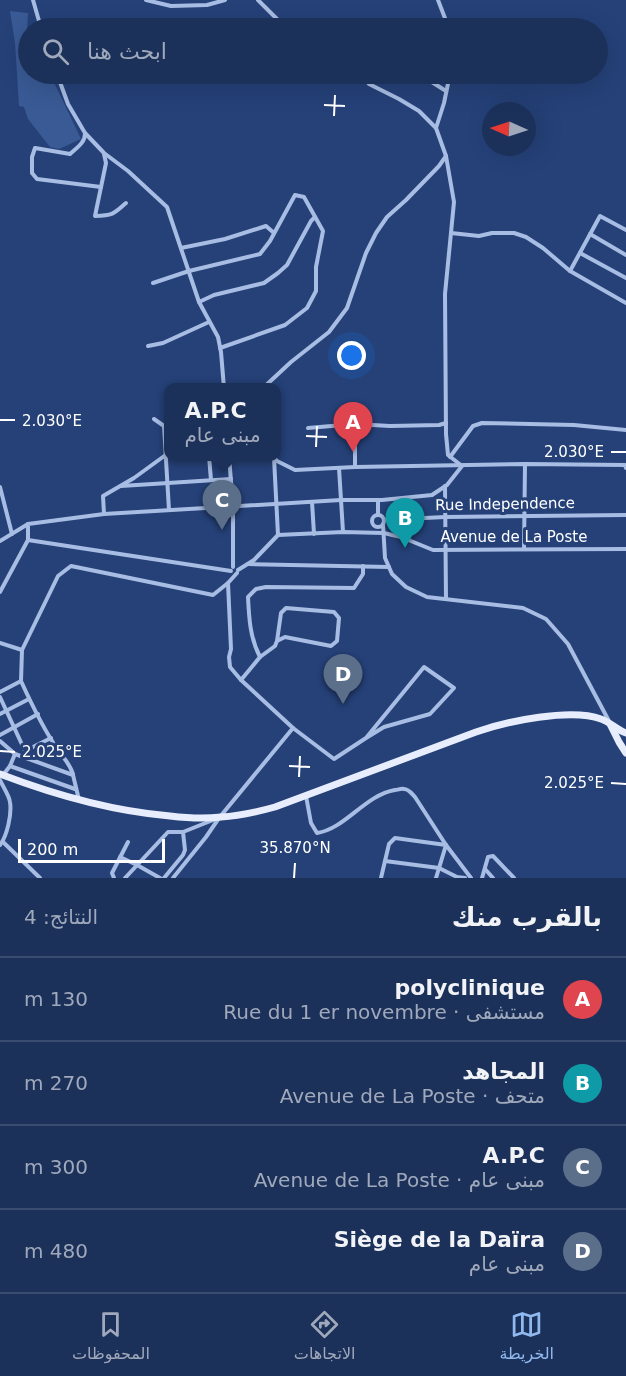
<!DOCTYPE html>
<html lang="ar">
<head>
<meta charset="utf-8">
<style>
  :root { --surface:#1c315a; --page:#253960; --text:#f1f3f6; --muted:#a0a9bb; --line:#3a4c70; --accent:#90b9f0 }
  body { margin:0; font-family:"DejaVu Sans","Noto Sans Arabic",sans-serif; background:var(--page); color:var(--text); direction:rtl }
  .compass { position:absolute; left:482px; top:102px; width:54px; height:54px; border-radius:50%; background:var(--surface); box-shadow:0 6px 24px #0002; rotate:273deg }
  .scale { position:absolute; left:18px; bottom:15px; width:147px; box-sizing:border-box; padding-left:6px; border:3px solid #fff; border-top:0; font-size:16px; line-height:21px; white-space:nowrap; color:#fff; -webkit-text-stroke:4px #254178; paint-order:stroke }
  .you { position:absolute; left:352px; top:356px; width:21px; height:21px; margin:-15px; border:4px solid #fff; border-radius:50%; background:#1a73e8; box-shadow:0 0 0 9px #1a73e833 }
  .badge { display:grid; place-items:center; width:39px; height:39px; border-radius:50%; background:var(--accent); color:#fff; font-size:20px; font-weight:700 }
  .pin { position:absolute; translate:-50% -50px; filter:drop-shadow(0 2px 3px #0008) }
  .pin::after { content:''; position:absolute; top:32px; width:21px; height:18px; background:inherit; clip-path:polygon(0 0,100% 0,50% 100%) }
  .popup { position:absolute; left:164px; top:383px; width:117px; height:78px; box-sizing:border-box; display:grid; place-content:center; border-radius:12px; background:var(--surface); filter:drop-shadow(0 2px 4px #0005); font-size:20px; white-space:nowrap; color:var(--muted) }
  .popup b { font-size:22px; color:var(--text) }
  .popup::after { content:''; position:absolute; left:50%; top:100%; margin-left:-12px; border:12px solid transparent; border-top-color:var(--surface) }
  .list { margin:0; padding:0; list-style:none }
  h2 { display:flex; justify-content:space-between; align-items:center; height:78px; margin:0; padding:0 24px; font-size:26px }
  h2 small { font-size:20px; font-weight:400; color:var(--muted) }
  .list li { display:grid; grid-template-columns:39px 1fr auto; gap:18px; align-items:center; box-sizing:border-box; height:84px; padding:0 24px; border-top:2px solid var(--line) }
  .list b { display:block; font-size:22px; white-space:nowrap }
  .list p { margin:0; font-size:20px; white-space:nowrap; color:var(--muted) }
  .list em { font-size:20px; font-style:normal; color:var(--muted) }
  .icon { flex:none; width:33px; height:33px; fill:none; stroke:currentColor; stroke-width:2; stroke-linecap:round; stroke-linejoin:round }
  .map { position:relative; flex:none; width:626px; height:878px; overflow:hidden; direction:ltr }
  .search { position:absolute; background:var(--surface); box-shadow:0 6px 24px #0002; left:18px; right:18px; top:18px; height:66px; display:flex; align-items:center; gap:15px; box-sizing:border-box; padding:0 21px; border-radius:33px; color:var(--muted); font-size:22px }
  .sheet { height:414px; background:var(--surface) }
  nav { display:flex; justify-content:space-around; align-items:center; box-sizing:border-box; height:84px; border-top:2px solid var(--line); background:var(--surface); font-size:16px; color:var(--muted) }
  nav a { display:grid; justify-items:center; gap:3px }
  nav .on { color:var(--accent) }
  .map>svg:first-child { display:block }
  .green { fill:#395a95 }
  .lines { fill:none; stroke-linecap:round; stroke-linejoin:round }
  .street { stroke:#a8bde3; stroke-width:4 }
  .primary { stroke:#e7edfc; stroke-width:7 }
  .ticks { fill:none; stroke:#fff; stroke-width:2 }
  .labels { text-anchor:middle; stroke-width:6; stroke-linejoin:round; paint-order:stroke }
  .street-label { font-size:15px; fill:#fff; stroke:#254178 }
  .ticks-label { font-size:15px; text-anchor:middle; fill:#fff; stroke:#254178; stroke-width:6; stroke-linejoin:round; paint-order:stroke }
</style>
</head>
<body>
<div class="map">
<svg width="626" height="878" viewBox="0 0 626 878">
  <rect width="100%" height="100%" fill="#254178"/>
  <polygon class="green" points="10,11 28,13 25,66 28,66 28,74 50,74 81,139 59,149 50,147 28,119 24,107 19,106 15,43"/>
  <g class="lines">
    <g class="street">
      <polyline points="33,0 41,28"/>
      <polyline points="146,0 171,6 207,5 225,0"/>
      <polyline points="258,0 286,28"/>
      <polyline points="438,0 448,26"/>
      <polyline points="57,74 68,104 85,133 104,153 128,171 167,207 199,302 218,337 221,352 224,388"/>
      <polyline points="360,74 369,84 399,99 419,111 436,128"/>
      <polyline points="419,74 446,91"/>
      <path d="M85,134C85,143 76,148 70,154L35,148L32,157V173L37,179L101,187"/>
      <path d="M104,154L106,163L95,216C112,216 114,214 126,203"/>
      <polyline points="451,233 479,236 492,233 514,233 526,237 543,248 570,271 626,303"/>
      <polyline points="590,234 626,255"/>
      <polyline points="181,248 225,239 266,226 274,233"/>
      <polyline points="580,253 626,278"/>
      <polyline points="570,271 600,216 626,230"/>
      <polyline points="153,283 189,271 260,254 270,241 295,195 304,197 323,231 316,267 316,291 307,308 285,325 220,348"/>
      <polyline points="199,302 214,295 264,283 278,273 287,265 311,221 315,217"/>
      <polyline points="148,346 163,343 209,322"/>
      <polyline points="263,388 291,362 329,332 347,308 366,253 376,233 387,217 406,200 439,166 446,156"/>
      <polyline points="154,419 164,426 169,510"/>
      <polyline points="308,428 355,424 390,426 439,425 446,423"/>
      <polyline points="209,456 211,480"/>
      <polyline points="229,456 233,507 233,567"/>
      <polyline points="272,456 277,461 295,470 355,467 525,464 625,465 626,468"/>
      <polyline points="450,457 473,426 482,423 574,425 626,430"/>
      <polyline points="274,458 278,535"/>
      <polyline points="355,467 355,424"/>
      <polyline points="339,468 343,532"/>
      <polyline points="121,486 231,479"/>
      <polyline points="445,486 446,599"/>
      <polyline points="0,487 12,534"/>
      <polyline points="312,502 314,534"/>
      <polyline points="104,514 103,496 134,478 167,454"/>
      <polyline points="378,515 378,500"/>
      <circle cx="378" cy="521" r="6"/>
      <polyline points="384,520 445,517 626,515"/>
      <polyline points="383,524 385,558 392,574 406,587 427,597 523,608 546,619 568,644 610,723"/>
      <polyline points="28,540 231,571"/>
      <polyline points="0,541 28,524"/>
      <polyline points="524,549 525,464"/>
      <polyline points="248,564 389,567"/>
      <polyline points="238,570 254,560 278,535 343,532 384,533 401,537 433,550 626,549"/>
      <polyline points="0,592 28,540 28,524 104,514 341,500 382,500 432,495 447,485 462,466 448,455 446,434 445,294 454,202 446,156 436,128 444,103 450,74"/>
      <polyline points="0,643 22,650"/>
      <path d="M260,657C250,638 249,618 248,597L256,589L266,587L354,588L363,574V566"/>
      <polyline points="241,680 260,657 275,646 277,641 285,637 331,646 337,641 339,618 334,612 286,608 281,613 277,641"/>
      <path d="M21,681C31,703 44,730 58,750C64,759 69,762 73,774"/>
      <polyline points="0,692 21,681 22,650 58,576 71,566 213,595 228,583 237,573"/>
      <polyline points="0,697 25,751 51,738"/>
      <polyline points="0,714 29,699"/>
      <polyline points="293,728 334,759 366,738 424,667 454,688 430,714 384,727 366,738"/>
      <polyline points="0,735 38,714"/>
      <polyline points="0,741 15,754 73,775 79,800"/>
      <polyline points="10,766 15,754"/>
      <polyline points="3,775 10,766 75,789"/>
      <path d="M0,780C3,787 9,795 10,802C12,814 7,836 0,845"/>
      <path d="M306,796L311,823L317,833C345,829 365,795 395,790C398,790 401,788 404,789C409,789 412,794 415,797L446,845L471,878"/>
      <polyline points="3,842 40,878"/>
      <polyline points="120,857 137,865 160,878"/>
      <polyline points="385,861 439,868 457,877 465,878"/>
      <polyline points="485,869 493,878"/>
      <polyline points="114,878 112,873 128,842"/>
      <polyline points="125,878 168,832 183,832 213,820"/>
      <polyline points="164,878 183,855 185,850 183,832"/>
      <polyline points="173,878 206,837 219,818 293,728 241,680 230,667 229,657 231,649 228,583"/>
      <polyline points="381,878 389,844 395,838 446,845 436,878"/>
      <polyline points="482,878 488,857 493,856 514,878"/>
    </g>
    <g class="primary">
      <polyline points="611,726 619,742 626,753"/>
      <path d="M0,774C55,795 111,811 170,816C187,818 204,819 221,817C239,816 257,812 275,807L476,732C507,721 571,708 601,719C610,722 617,730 626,733"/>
    </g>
  </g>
  <path class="ticks" d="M324,105L345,106M334,116L335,95M0,420H15M306,436L327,437M316,447L317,426M611,452H626M0,751L15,752M289,766L310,767M299,777L300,756M611,783L626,784M294,878L295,863"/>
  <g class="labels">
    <g class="street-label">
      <text transform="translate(505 504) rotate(-1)" y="5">Rue Independence</text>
      <text x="514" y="542">Avenue de La Poste</text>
    </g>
  </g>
  <g class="ticks-label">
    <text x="52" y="426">2.030°E</text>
    <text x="574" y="457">2.030°E</text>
    <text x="52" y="757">2.025°E</text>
    <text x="574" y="788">2.025°E</text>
    <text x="295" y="853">35.870°N</text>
  </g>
</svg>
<svg class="compass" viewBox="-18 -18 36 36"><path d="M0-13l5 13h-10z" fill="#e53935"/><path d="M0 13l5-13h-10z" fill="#a0a9bb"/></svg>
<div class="scale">200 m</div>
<div class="you"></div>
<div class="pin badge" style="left:353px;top:452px;background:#e0444e">A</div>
<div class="pin badge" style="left:405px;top:548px;background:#0f9aa8">B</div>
<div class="pin badge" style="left:222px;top:530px;background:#5c6f8a">C</div>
<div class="popup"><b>A.P.C</b>مبنى عام</div>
<div class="pin badge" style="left:343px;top:704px;background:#5c6f8a">D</div>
<div class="search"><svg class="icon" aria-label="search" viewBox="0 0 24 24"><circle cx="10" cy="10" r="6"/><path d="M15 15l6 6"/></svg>ابحث هنا</div>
</div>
<section class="sheet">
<h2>بالقرب منك<small>النتائج: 4</small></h2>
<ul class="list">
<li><span class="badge" style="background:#e0444e">A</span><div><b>polyclinique</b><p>مستشفى · Rue du 1 er novembre</p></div><em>130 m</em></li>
<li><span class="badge" style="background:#0f9aa8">B</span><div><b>المجاهد</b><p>متحف · Avenue de La Poste</p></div><em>270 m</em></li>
<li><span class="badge" style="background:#5c6f8a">C</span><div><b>A.P.C</b><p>مبنى عام · Avenue de La Poste</p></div><em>300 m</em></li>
<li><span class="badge" style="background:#5c6f8a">D</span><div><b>Siège de la Daïra</b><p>مبنى عام</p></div><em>480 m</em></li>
</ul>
</section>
<nav>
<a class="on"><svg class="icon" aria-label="map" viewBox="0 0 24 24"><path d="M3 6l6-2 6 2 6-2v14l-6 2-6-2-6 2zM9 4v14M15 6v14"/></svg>الخريطة</a>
<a><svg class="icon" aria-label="directions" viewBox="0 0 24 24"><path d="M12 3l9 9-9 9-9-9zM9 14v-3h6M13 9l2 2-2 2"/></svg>الاتجاهات</a>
<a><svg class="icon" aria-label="saved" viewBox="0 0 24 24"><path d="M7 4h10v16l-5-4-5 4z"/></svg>المحفوظات</a>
</nav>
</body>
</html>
